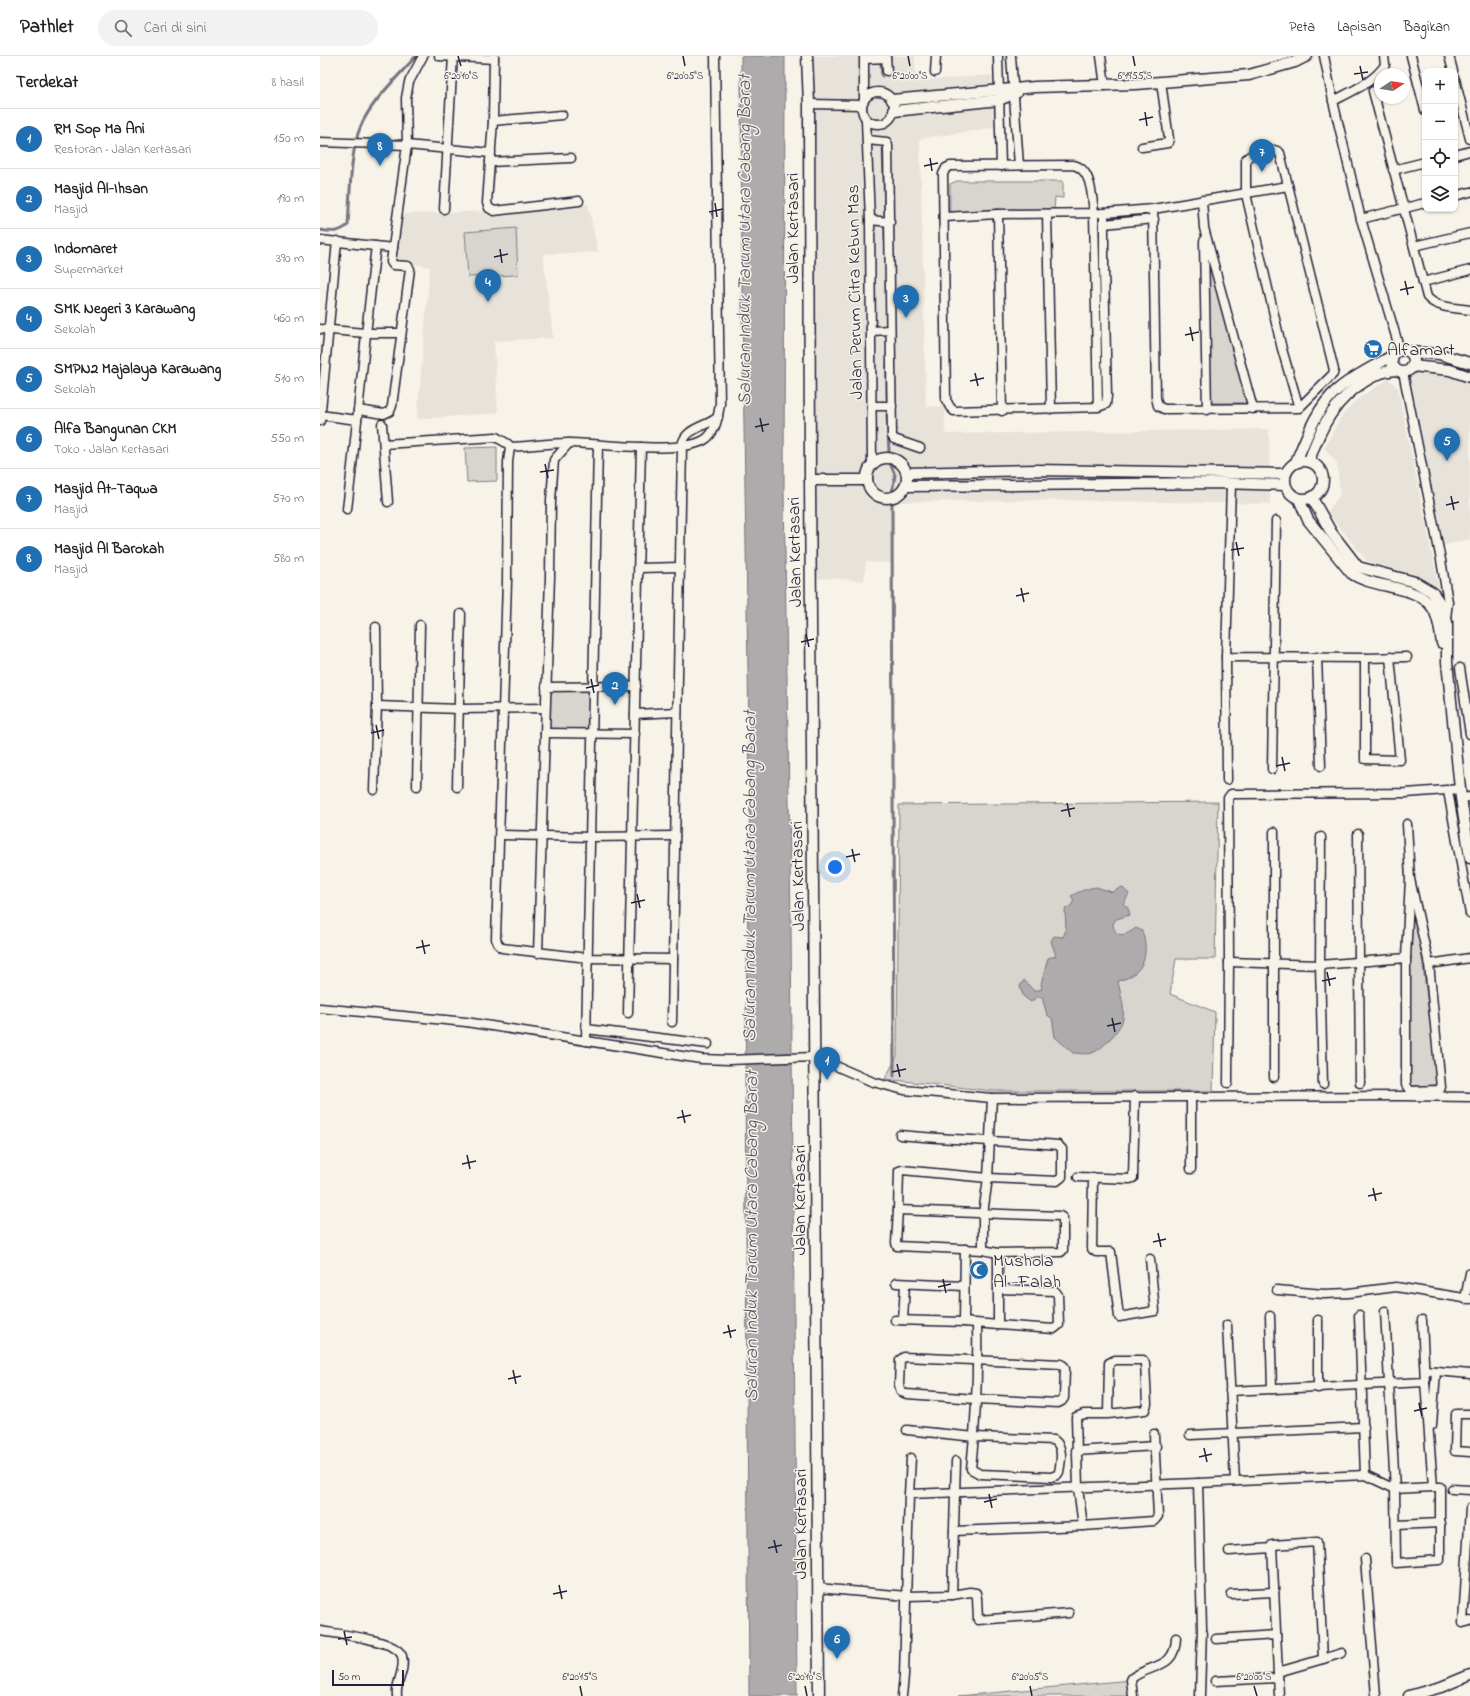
<!DOCTYPE html>
<html lang="id">
<head>
<meta charset="utf-8">
<style>
  :root { --surface:#fff; --page:#f2f2f2; --text:#222; --muted:#767676; --line:#e0e0e0; --accent:#1f6fb2 }
  body { margin:0; font-family:"Indie Flower",sans-serif; background:var(--page); color:var(--text) }
  .controls { position:absolute; right:12px; top:12px; display:grid; overflow:hidden; border-radius:8px; box-shadow:0 1px 3px #0004 }
  .controls button { width:36px; height:36px; display:grid; place-items:center; padding:0; border:0; border-bottom:1px solid var(--line); background:var(--surface); color:var(--text); font:20px sans-serif }
  .compass { position:absolute; left:1054px; top:12px; width:36px; height:36px; border-radius:50%; background:var(--surface); box-shadow:0 1px 3px #0004; rotate:78deg }
  .scale { position:absolute; left:12px; bottom:10px; width:72px; box-sizing:border-box; padding-left:4px; border:2px solid #22223b; border-top:0; font-size:11px; line-height:14px; white-space:nowrap; color:#22223b; -webkit-text-stroke:3px #f7f3e8; paint-order:stroke }
  .you { position:absolute; left:515px; top:811px; width:14px; height:14px; margin:-10px; border:3px solid #fff; border-radius:50%; background:#1a73e8; box-shadow:0 0 0 6px #1a73e833 }
  .badge { display:grid; place-items:center; width:26px; height:26px; border-radius:50%; background:var(--accent); color:#fff; font-size:13px; font-weight:700 }
  .pin { position:absolute; translate:-50% -33px; filter:drop-shadow(0 1px 2px #0008) }
  .pin::after { content:''; position:absolute; top:21px; width:14px; height:12px; background:inherit; clip-path:polygon(0 0,100% 0,50% 100%) }
  .list { margin:0; padding:0; list-style:none }
  h2 { display:flex; justify-content:space-between; align-items:center; height:52px; margin:0; padding:0 16px; font-size:17px }
  h2 small { font-size:13px; font-weight:400; color:var(--muted) }
  .list li { display:grid; grid-template-columns:26px 1fr auto; gap:12px; align-items:center; box-sizing:border-box; height:60px; padding:0 16px; border-top:1px solid var(--line) }
  .list b { display:block; font-size:15px; white-space:nowrap }
  .list p { margin:0; font-size:13px; white-space:nowrap; color:var(--muted) }
  .list em { font-size:13px; font-style:normal; color:var(--muted) }
  .icon { flex:none; width:22px; height:22px; fill:none; stroke:currentColor; stroke-width:2; stroke-linecap:round; stroke-linejoin:round }
  .map { position:relative; flex:none; width:1150px; height:1640px; overflow:hidden }
  header { display:flex; align-items:center; gap:24px; box-sizing:border-box; height:56px; padding:0 20px; background:var(--surface); border-bottom:1px solid var(--line) }
  header strong { font-size:19px }
  nav { display:flex; gap:22px; margin-inline-start:auto; font-size:14px }
  .search { width:280px; height:36px; background:var(--page); display:flex; align-items:center; gap:10px; box-sizing:border-box; padding:0 14px; border-radius:22px; color:var(--muted); font-size:15px }
  main { display:flex }
  aside { flex:1; background:var(--surface) }
  .map>svg:first-child { display:block }
  .built { fill:#e7e3db }
  .green { fill:#d8d5cf; stroke:#7d7c85 }
  .water { fill:#aeabad; stroke:#76747f }
  .lines { fill:none; stroke-linecap:round; stroke-linejoin:round }
  .stream { stroke:#76747f; stroke-width:3 }
  .minor-casing { stroke:#22223b; stroke-width:11 }
  .tertiary-casing { stroke:#22223b; stroke-width:13 }
  .minor { stroke:#f7f3e8; stroke-width:8 }
  .tertiary { stroke:#f7f3e8; stroke-width:10 }
  .ticks { fill:none; stroke:#22223b; stroke-width:1.5 }
  .labels { text-anchor:middle; stroke-width:3; stroke-linejoin:round; paint-order:stroke }
  .street-label { font-size:18px; fill:#22223b; stroke:#f7f3e8 }
  .poi-label { font-size:18px; fill:#22223b; stroke:#f7f3e8; text-anchor:start }
  .water-label { font-size:19px; font-style:italic; fill:#535263; stroke:#f7f3e8 }
  .ticks-label { font-size:10px; text-anchor:middle; fill:#22223b; stroke:#f7f3e8; stroke-width:3; stroke-linejoin:round; paint-order:stroke }
</style>
</head>
<body>
<header>
<strong>Pathlet</strong>
<div class="search"><svg class="icon" aria-label="search" viewBox="0 0 24 24"><circle cx="10" cy="10" r="6"/><path d="M15 15l6 6"/></svg>Cari di sini</div>
<nav><a>Peta</a><a>Lapisan</a><a>Bagikan</a></nav>
</header>
<main>
<aside>
<h2>Terdekat<small>8 hasil</small></h2>
<ul class="list">
<li><span class="badge">1</span><div><b>RM Sop Ma Ani</b><p>Restoran · Jalan Kertasari</p></div><em>150 m</em></li>
<li><span class="badge">2</span><div><b>Masjid Al-Ihsan</b><p>Masjid</p></div><em>190 m</em></li>
<li><span class="badge">3</span><div><b>Indomaret</b><p>Supermarket</p></div><em>390 m</em></li>
<li><span class="badge">4</span><div><b>SMK Negeri 3 Karawang</b><p>Sekolah</p></div><em>460 m</em></li>
<li><span class="badge">5</span><div><b>SMPN2 Majalaya Karawang</b><p>Sekolah</p></div><em>510 m</em></li>
<li><span class="badge">6</span><div><b>Alfa Bangunan CKM</b><p>Toko · Jalan Kertasari</p></div><em>550 m</em></li>
<li><span class="badge">7</span><div><b>Masjid At-Taqwa</b><p>Masjid</p></div><em>570 m</em></li>
<li><span class="badge">8</span><div><b>Masjid Al Barokah</b><p>Masjid</p></div><em>580 m</em></li>
</ul>
</aside>
<div class="map">
<svg width="1150" height="1640" viewBox="0 0 1150 1640">
  <rect width="100%" height="100%" fill="#f7f3e8"/>
  <filter id="ink" filterUnits="userSpaceOnUse"><feTurbulence type="fractalNoise" baseFrequency=".025" numOctaves="2"/><feDisplacementMap in="SourceGraphic" scale="8" xChannelSelector="R" yChannelSelector="G"/><feConvolveMatrix kernelMatrix="1 2 1 2 8 2 1 2 1" color-interpolation-filters="sRGB"/></filter>
  <g filter="url(#ink)">
    <g class="built">
      <polygon points="481,0 595,0 596,25 672,19 675,71 600,83 606,351 625,350 625,378 949,373 950,448 733,444 571,446 573,507 546,506 544,525 513,522 486,523"/>
      <polygon points="268,148 278,196 223,198 233,282 174,285 178,357 97,363 110,211 76,205 83,158 174,155"/>
      <polygon points="1099,315 1115,315 1150,327 1150,483 1122,490 1088,322"/>
      <polygon points="1069,323 1078,332 1121,542 1110,527 1047,505 1007,456 1020,439 1017,407 1004,392 1008,385 1021,361 1037,343"/>
    </g>
    <g class="green">
      <polygon points="637,125 743,125 743,142 735,141 734,154 630,156 630,128"/>
      <polygon points="196,172 198,219 148,221 145,176"/>
      <polygon points="887,190 928,347 890,347"/>
      <polygon points="177,391 177,425 147,426 145,392"/>
      <polygon points="226,631 273,631 272,677 225,677"/>
      <polygon points="898,746 895,903 856,903 850,938 895,956 893,1035 673,1035 565,1023 577,1000 579,749"/>
      <polygon points="1091,849 1100,886 1118,1029 1088,1030"/>
      <polygon points="811,1624 813,1640 638,1640"/>
    </g>
    <g class="water">
      <polygon points="421,0 465,0 464,435 471,869 477,1640 429,1640 425,1016 430,735 422,249"/>
      <path d="M776,831L792,836L802,831L809,838L803,848L808,852L810,859L796,863L793,868C795,884 806,879 816,872L822,875C830,898 824,919 798,925C800,937 805,950 803,963C801,973 782,994 772,997C766,999 759,997 753,997L735,981L732,962L727,959L722,941H717L711,946L703,940L700,930L704,924L714,935L722,933L721,928L728,902L736,900L731,885L734,880L743,881L746,874L745,853L751,850L754,844L751,840C757,836 769,832 776,831Z"/>
    </g>
    <g class="lines">
      <g class="stream">
        <polyline points="561,8 562,20"/>
        <polyline points="563,91 565,158"/>
        <polyline points="565,170 565,184"/>
        <path d="M0,174C11,176 19,177 28,169C30,142 30,96 40,72C50,46 78,21 96,0"/>
        <polyline points="567,308 567,342"/>
        <polyline points="567,358 569,396"/>
        <polyline points="570,407 575,419 572,436"/>
        <polyline points="572,447 574,1020"/>
      </g>
      <defs>
        <g id="minor">
          <polyline points="119,0 174,3"/>
          <polyline points="174,0 173,65 167,147 169,152 174,155 259,145"/>
          <polyline points="544,0 544,44"/>
          <polyline points="566,0 567,15"/>
          <polyline points="678,0 681,110"/>
          <polyline points="691,0 699,109"/>
          <polyline points="781,0 785,30"/>
          <polyline points="1004,0 1013,45 1041,163 1080,294"/>
          <polyline points="1091,0 1105,54"/>
          <polyline points="1129,0 1133,15"/>
          <polyline points="545,3 566,2"/>
          <polyline points="615,16 616,0"/>
          <polyline points="1135,23 1150,83"/>
          <path d="M1053,35L1107,241C1116,252 1136,252 1150,254"/>
          <circle cx="558" cy="52" r="16"/>
          <path d="M1013,45C1031,36 1054,26 1065,9L1064,0"/>
          <polyline points="489,48 542,49"/>
          <polyline points="546,64 550,164 552,408"/>
          <polyline points="173,65 242,59"/>
          <polyline points="547,84 567,86 568,90 572,380 574,383 600,392"/>
          <polyline points="0,86 87,89 171,97"/>
          <polyline points="822,91 848,87 849,83 841,26"/>
          <polyline points="1135,99 1150,95"/>
          <polyline points="170,106 251,102"/>
          <polyline points="1073,114 1105,106"/>
          <polyline points="1135,140 1150,136"/>
          <polyline points="882,144 884,172 933,353"/>
          <polyline points="124,153 133,0"/>
          <path d="M833,153L836,342L838,350L844,353L979,352L1013,318L1014,314L960,97C953,90 933,96 926,103V138L962,293L979,352"/>
          <polyline points="678,158 682,355"/>
          <polyline points="727,158 731,353"/>
          <polyline points="625,161 678,158 784,157 833,153 968,130"/>
          <polyline points="1041,163 1105,147"/>
          <polyline points="550,164 570,166"/>
          <polyline points="784,168 834,163"/>
          <polyline points="0,184 73,192"/>
          <polyline points="884,185 887,354"/>
          <polyline points="1094,190 1150,177"/>
          <polyline points="1103,226 1150,214"/>
          <polyline points="0,273 45,277 81,277"/>
          <polyline points="551,275 570,274"/>
          <polyline points="1083,316 1121,504 1128,546 1126,562"/>
          <polyline points="552,350 572,350"/>
          <path d="M778,351L774,157C772,142 772,112 753,109L630,110L626,112L623,118L626,344L630,351L634,355L778,351L786,348L787,340L784,212V157"/>
          <polyline points="38,354 64,358 70,355 72,350 90,213 88,210 73,209 71,206 87,89 86,42 89,26 103,0"/>
          <polyline points="0,359 37,364"/>
          <polyline points="0,365 17,185"/>
          <polyline points="62,368 68,446"/>
          <polyline points="64,388 176,381 188,388 190,391"/>
          <polyline points="911,428 906,601 1045,602 1087,601"/>
          <path d="M27,453C38,365 45,278 56,190"/>
          <polyline points="319,512 360,511"/>
          <polyline points="906,601 907,724"/>
          <polyline points="997,601 1001,710"/>
          <polyline points="1045,602 1045,703 1080,704 1070,601"/>
          <polyline points="1140,612 1150,678"/>
          <polyline points="226,631 316,630"/>
          <polyline points="57,650 139,653 225,652"/>
          <polyline points="315,658 357,656"/>
          <polyline points="225,677 315,678"/>
          <polyline points="952,713 956,465"/>
          <polyline points="97,730 100,569"/>
          <polyline points="137,731 141,558"/>
          <polyline points="54,734 57,650 56,571"/>
          <polyline points="1128,735 1150,858"/>
          <polyline points="1141,742 1150,741"/>
          <polyline points="1087,768 1090,823 1086,902 1086,1029 1090,1035 1120,1034 1121,1031 1109,908 1090,823"/>
          <polyline points="1038,778 1040,1027"/>
          <polyline points="181,779 270,781 355,780"/>
          <polyline points="1001,781 1000,909 1003,1028"/>
          <polyline points="218,897 230,520 231,444 234,404 249,387"/>
          <path d="M353,903L268,902L182,892L178,888L176,883L187,525L188,406L190,391C210,390 229,387 249,387C279,387 366,400 387,382C397,373 398,359 400,348L395,0"/>
          <polyline points="909,906 1000,909 1086,902"/>
          <polyline points="1109,908 1150,902"/>
          <polyline points="0,952 146,966 381,1003 409,1004 495,1001 553,1026 584,1034 672,1042 1082,1040 1150,1041"/>
          <polyline points="308,957 321,391"/>
          <path d="M352,966L362,390C364,372 386,371 398,361"/>
          <polyline points="266,973 388,988"/>
          <polyline points="266,985 278,389"/>
          <polyline points="954,1021 954,776"/>
          <polyline points="908,1027 909,906 908,742 911,738 917,738 1086,737 1140,733"/>
          <path d="M580,1079C633,1084 685,1085 738,1089L742,1093V1121L737,1125L668,1122L582,1114L579,1115L578,1154L740,1160L743,1162V1194L741,1196L678,1197L663,1194"/>
          <polyline points="871,1113 871,1041"/>
          <polyline points="758,1121 810,1123 813,1122 815,1040"/>
          <polyline points="773,1121 772,1193 776,1196 791,1196 799,1261 835,1255 830,1203"/>
          <polyline points="578,1154 576,1187 577,1190 663,1194 663,1158 668,1122 672,1042"/>
          <polyline points="645,1193 644,1266 678,1269 678,1197"/>
          <polyline points="576,1227 644,1230"/>
          <polyline points="957,1234 1004,1238 1029,1237 1076,1231 1150,1243"/>
          <polyline points="1145,1243 1150,1217"/>
          <polyline points="1065,1255 1075,1433 1076,1507 1120,1504 1120,1431 1113,1431"/>
          <polyline points="1039,1259 1045,1419"/>
          <polyline points="950,1260 952,1333"/>
          <polyline points="575,1264 644,1266"/>
          <polyline points="583,1264 585,1229"/>
          <polyline points="998,1264 998,1332"/>
          <polyline points="678,1269 734,1273 739,1269 738,1239 735,1235 679,1233"/>
          <polyline points="907,1269 915,1425"/>
          <polygon points="584,1301 741,1308 744,1310 745,1313 744,1342 742,1345 738,1347 656,1343 587,1338 581,1336 579,1329 580,1304"/>
          <polyline points="1105,1314 1150,1318"/>
          <polyline points="910,1335 1105,1326 1102,1264"/>
          <polyline points="1150,1358 1136,1358 1135,1395 1150,1396"/>
          <polyline points="1112,1369 1116,1315"/>
          <path d="M587,1374L655,1381L734,1384C744,1391 741,1405 739,1416L737,1419L731,1421L660,1418L651,1413C656,1365 658,1317 657,1268"/>
          <polyline points="870,1379 1044,1371"/>
          <polyline points="756,1395 836,1390"/>
          <polyline points="878,1427 1045,1419 1075,1433 1113,1431 1105,1326"/>
          <polyline points="1132,1433 1150,1434"/>
          <polyline points="589,1438 591,1402"/>
          <polyline points="1150,1452 1143,1567 1150,1565"/>
          <polyline points="1076,1469 1121,1467"/>
          <polyline points="763,1470 758,1432 756,1361 764,1358 788,1358 825,1354 827,1348 825,1307 823,1304 795,1304 789,1307 788,1358"/>
          <polyline points="634,1475 763,1470 834,1465 838,1460 834,1378"/>
          <polyline points="909,1495 952,1492"/>
          <polyline points="1045,1503 1056,1640"/>
          <polyline points="498,1532 586,1540 632,1539 650,1536 656,1537 657,1542 658,1564 749,1557"/>
          <polyline points="911,1538 954,1536"/>
          <polyline points="632,1539 636,1405"/>
          <path d="M0,1575C16,1578 76,1583 82,1600C86,1615 75,1626 77,1640"/>
          <polyline points="896,1583 956,1579"/>
          <polyline points="1003,1603 1022,1597"/>
          <polyline points="958,1616 1003,1603 997,1486 952,1489 959,1640"/>
          <polyline points="895,1625 958,1622"/>
          <polyline points="582,1640 584,1620 589,1438 878,1427 882,1572 880,1640"/>
          <path d="M813,1640L811,1624L812,1622C832,1607 855,1614 856,1582"/>
        </g>
        <g id="tertiary">
          <polyline points="487,0 489,48 490,424 499,1640"/>
          <polyline points="572,44 715,31 816,28 929,19 975,6 987,0"/>
          <polyline points="574,55 679,44 696,37"/>
          <circle cx="1083" cy="305" r="11"/>
          <polyline points="1090,296 1119,298 1150,307"/>
          <polyline points="1092,310 1130,314 1150,321"/>
          <circle cx="567" cy="422" r="20"/>
          <circle cx="984" cy="424" r="19"/>
          <path d="M989,405C1001,370 1015,343 1047,324C1058,318 1063,315 1076,314"/>
          <path d="M976,406C986,382 997,351 1017,334C1033,320 1053,311 1072,300"/>
          <polyline points="587,417 716,414 965,418"/>
          <polyline points="490,424 547,424"/>
          <polyline points="586,430 902,427 965,429"/>
          <polyline points="992,442 1011,476 1038,511 1095,526 1112,536 1122,550 1127,566 1127,606 1141,742 1150,802"/>
          <path d="M979,443L988,464L1031,517C1053,533 1096,528 1112,551C1119,560 1120,576 1122,587"/>
          <polyline points="1089,1640 1121,1631 1150,1619"/>
        </g>
      </defs>
      <use href="#minor" class="minor-casing"/>
      <use href="#tertiary" class="tertiary-casing"/>
      <use href="#minor" class="minor"/>
      <use href="#tertiary" class="tertiary"/>
    </g>
  </g>
  <path class="ticks" d="M138,0L141,10M363,0L365,10M588,0L590,10M813,0L815,10M1040,10L1043,24M1034,18L1048,16M825,56L827,70M819,64L833,61M610,102L612,115M604,110L618,107M395,147L397,161M389,156L403,153M180,193L182,207M174,201L188,198M1085,225L1088,239M1080,234L1094,231M870,271L873,285M865,279L879,276M655,317L658,330M650,325L664,322M440,362L443,376M435,371L449,368M225,408L228,422M220,416L234,414M1131,440L1134,454M1126,449L1139,446M916,486L919,500M911,494L924,492M701,532L704,546M696,540L709,537M486,578L489,591M481,586L494,583M271,623L274,637M266,632L279,629M56,669L59,683M51,677L64,674M962,701L965,715M956,710L970,707M747,747L750,761M741,755L755,752M532,793L535,806M526,801L540,798M317,838L320,852M311,847L325,844M102,884L105,898M96,892L110,889M1007,916L1010,930M1002,925L1016,922M792,962L795,976M787,970L801,967M577,1008L580,1021M572,1016L586,1013M362,1054L365,1067M357,1062L371,1059M147,1099L150,1113M142,1108L156,1105M1053,1132L1056,1145M1048,1140L1062,1137M838,1177L841,1191M833,1186L846,1183M623,1223L626,1237M618,1231L631,1228M408,1269L411,1282M403,1277L416,1274M193,1314L196,1328M188,1323L201,1320M1099,1347L1102,1360M1094,1355L1107,1352M884,1392L887,1406M879,1401L892,1398M669,1438L672,1452M664,1446L677,1443M454,1484L457,1497M448,1492L462,1489M239,1529L242,1543M233,1538L247,1535M24,1575L27,1589M18,1583L32,1581M260,1630L262,1640M485,1630L487,1640M710,1630L712,1640M934,1630L937,1640"/>
  <defs>
    <symbol id="supermarket-disc" viewBox="-11 -11 22 22"><circle r="9.5" fill="#1f6fb2" stroke="#f7f3e8"/><path d="M-6-5.5h2.5l.6 2H6L4.5 2H-2.5L-4.4-4H-6ZM-1.5 3.2a1.3 1.3 0 1 0 .1 0ZM3 3.2a1.3 1.3 0 1 0 .1 0Z" fill="#fff"/></symbol>
    <symbol id="mosque-disc" viewBox="-11 -11 22 22"><circle r="9.5" fill="#1f6fb2" stroke="#f7f3e8"/><path d="M3.5-4.9A6 6 0 1 0 3.5 4.9A5 5 0 1 1 3.5-4.9Z" fill="#fff"/></symbol>
  </defs>
  <g fill-rule="evenodd">
    <use href="#supermarket-disc" x="1042" y="282" width="22" height="22"/>
    <use href="#mosque-disc" x="648" y="1203" width="22" height="22"/>
  </g>
  <g class="labels">
    <g class="street-label">
      <text transform="translate(472 172) rotate(-90)" y="6">Jalan Kertasari</text>
      <text transform="translate(534 236) rotate(-91)" y="6">Jalan Perum Citra Kebun Mas</text>
      <text transform="translate(474 496) rotate(-91)" y="6">Jalan Kertasari</text>
      <text transform="translate(477 820) rotate(-91)" y="6">Jalan Kertasari</text>
      <text transform="translate(479 1144) rotate(-90)" y="6">Jalan Kertasari</text>
      <text transform="translate(480 1468) rotate(-90)" y="6">Jalan Kertasari</text>
    </g>
    <g class="poi-label">
      <text x="1067" y="299">Alfamart</text>
      <text x="673" y="1210">Mushola<tspan x="673" dy="21">Al -Falah</tspan></text>
    </g>
    <g class="water-label">
      <text transform="translate(423 184) rotate(-90)" y="7">Saluran Induk Tarum Utara Cabang Barat</text>
      <text transform="translate(428 820) rotate(-90)" y="7">Saluran Induk Tarum Utara Cabang Barat</text>
      <text transform="translate(430 1180) rotate(-90)" y="7">Saluran Induk Tarum Utara Cabang Barat</text>
    </g>
  </g>
  <g class="ticks-label">
    <text x="141" y="23">6°20'10"S</text>
    <text x="365" y="23">6°20'05"S</text>
    <text x="590" y="23">6°20'00"S</text>
    <text x="815" y="23">6°19'55"S</text>
    <text x="260" y="1624">6°20'15"S</text>
    <text x="485" y="1624">6°20'10"S</text>
    <text x="710" y="1624">6°20'05"S</text>
    <text x="934" y="1624">6°20'00"S</text>
  </g>
</svg>
<div class="controls">
<button>+</button>
<button>−</button>
<button><svg class="icon" aria-label="locate" viewBox="0 0 24 24"><circle cx="12" cy="12" r="6"/><path d="M12 2v4M12 18v4M2 12h4M18 12h4"/></svg></button>
<button><svg class="icon" aria-label="layers" viewBox="0 0 24 24"><path d="M12 4l9 5-9 5-9-5zM3 14l9 5 9-5"/></svg></button>
</div>
<svg class="compass" viewBox="-18 -18 36 36"><path d="M0-13l5 13h-10z" fill="#e53935"/><path d="M0 13l5-13h-10z" fill="#767676"/></svg>
<div class="scale">50 m</div>
<div class="you"></div>
<div class="pin badge" style="left:507px;top:1024px">1</div>
<div class="pin badge" style="left:295px;top:649px">2</div>
<div class="pin badge" style="left:586px;top:262px">3</div>
<div class="pin badge" style="left:168px;top:246px">4</div>
<div class="pin badge" style="left:1127px;top:405px">5</div>
<div class="pin badge" style="left:517px;top:1603px">6</div>
<div class="pin badge" style="left:942px;top:116px">7</div>
<div class="pin badge" style="left:60px;top:110px">8</div>
</div>
</main>
</body>
</html>
